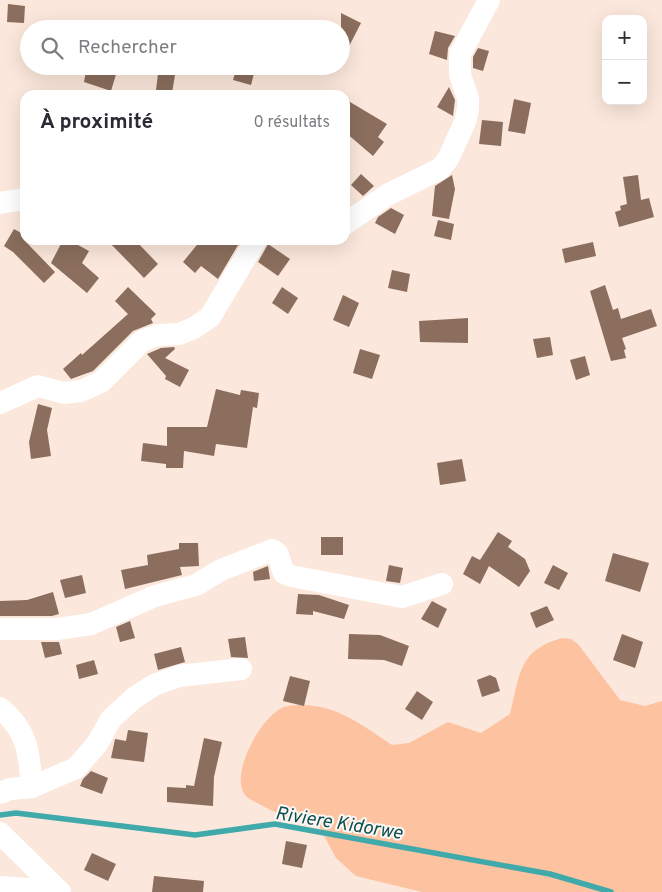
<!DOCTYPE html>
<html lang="fr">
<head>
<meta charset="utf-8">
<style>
  :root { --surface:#fff; --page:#f2f2f3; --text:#2b2b33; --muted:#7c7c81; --line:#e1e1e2 }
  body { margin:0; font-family:Overpass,sans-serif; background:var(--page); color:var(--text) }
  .controls { position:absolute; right:15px; top:15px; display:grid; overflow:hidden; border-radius:10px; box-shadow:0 5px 20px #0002 }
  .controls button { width:45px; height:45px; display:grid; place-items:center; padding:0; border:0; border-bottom:1px solid var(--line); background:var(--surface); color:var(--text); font:25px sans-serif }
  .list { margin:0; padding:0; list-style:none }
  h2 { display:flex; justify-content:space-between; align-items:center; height:65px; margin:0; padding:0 20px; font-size:21px }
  h2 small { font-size:16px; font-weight:400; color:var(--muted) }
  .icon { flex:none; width:28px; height:28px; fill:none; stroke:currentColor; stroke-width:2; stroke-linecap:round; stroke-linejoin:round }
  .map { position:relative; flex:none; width:662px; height:892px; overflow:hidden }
  .search { position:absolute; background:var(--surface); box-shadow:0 5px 20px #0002; left:20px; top:20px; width:330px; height:55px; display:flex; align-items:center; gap:12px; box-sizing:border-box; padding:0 18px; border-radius:28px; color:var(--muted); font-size:19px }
  .panel { position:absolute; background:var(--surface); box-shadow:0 5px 20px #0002; left:20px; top:90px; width:330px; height:155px; border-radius:15px }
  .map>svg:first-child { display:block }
  .green { fill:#fdc2a0 }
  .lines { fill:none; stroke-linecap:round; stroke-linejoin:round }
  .stream { stroke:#40aaab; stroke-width:5.5 }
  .building { fill:#8b6e5d }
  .minor { stroke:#fff; stroke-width:22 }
  .labels { text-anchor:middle; stroke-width:4; stroke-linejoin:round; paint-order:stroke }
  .water-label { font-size:19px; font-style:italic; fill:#0b5052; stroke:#fef7f3 }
</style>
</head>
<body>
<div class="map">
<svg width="662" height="892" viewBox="0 0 662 892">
  <rect width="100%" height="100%" fill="#fbe7db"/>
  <path class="green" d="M562,638L571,639L578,644L620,700L645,706L662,701V892H422L356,876L336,858L319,826C295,820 281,816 259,804C255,802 249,799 246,796C227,776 264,709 288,706C331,700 359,723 392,745L409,743L448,722L481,733L510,714C520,675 518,650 562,638Z"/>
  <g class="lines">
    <polyline class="stream" points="0,815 16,813 195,835 275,824 550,874 611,892"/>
  </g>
  <g class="building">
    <polygon points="8,4 25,6 24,23 7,22"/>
    <polygon points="341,13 361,23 341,62"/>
    <polygon points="435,31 455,36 448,48 447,60 429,54"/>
    <polygon points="478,48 489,51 483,71 473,68 473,57"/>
    <polygon points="87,66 99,66 117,71 111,91 84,82"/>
    <polygon points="159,66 176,69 172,93 156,90"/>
    <polygon points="237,66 256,66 251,85 233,80"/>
    <polygon points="449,87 455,100 453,116 437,107"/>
    <polygon points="345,99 387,124 378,137 384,142 373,156 345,132"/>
    <polygon points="514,99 531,103 525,134 508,131"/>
    <polygon points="482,120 503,122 501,146 479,144"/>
    <polygon points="361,174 374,186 363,196 351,185"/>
    <polygon points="452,175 455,189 449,219 432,216 435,186"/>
    <polygon points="638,175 641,200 649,198 654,217 619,227 615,212 621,210 620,206 627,204 623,177"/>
    <polygon points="391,208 404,215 395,234 375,223 378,217"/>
    <polygon points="438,220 454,224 451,240 434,236"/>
    <polygon points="14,229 25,235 26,242 55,272 44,283 13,252 4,246"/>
    <polygon points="63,240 80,240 78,245 89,251 82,263 99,278 87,293 51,263"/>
    <polygon points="107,240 135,240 158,264 144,278"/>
    <polygon points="201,240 241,240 218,279 201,266 195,273 183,262"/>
    <polygon points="593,242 596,256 565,263 562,249"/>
    <polygon points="268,244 290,259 278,276 258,262"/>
    <polygon points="392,270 410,274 407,292 388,288"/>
    <polygon points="605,285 613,310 618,308 621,319 651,309 657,326 622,338 626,349 624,350 626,358 611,361 590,291"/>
    <polygon points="128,287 156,314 151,319 153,323 133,331 93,371 71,379 63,369 81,353 82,355 128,314 115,301"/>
    <polygon points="282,287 298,298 288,314 272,303"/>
    <polygon points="343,295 359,303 349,327 333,320"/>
    <polygon points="468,318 468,343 420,342 419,321"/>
    <polygon points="550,337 553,355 537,358 533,339"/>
    <polygon points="174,347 175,349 165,358 189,370 180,387 165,379 166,376 147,354 161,348"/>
    <polygon points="360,349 380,355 372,379 353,373"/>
    <polygon points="585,356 590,375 576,380 570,360"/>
    <polygon points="216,389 240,395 241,390 259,393 257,408 253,407 247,448 216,444 214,456 184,451 183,468 166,468 166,464 141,461 143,443 167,446 167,427 207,427"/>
    <polygon points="38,404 52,408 47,430 51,456 31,459 29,442"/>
    <polygon points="462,459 466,481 440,485 437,463"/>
    <polygon points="498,532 512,541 508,547 525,559 530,571 519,587 489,566 480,584 463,574 472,556 480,560"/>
    <rect x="321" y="537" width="22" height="18"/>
    <polygon points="179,543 198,543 199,566 180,567 182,575 125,589 121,570 148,565 147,555 179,549"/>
    <polygon points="613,553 649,563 640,592 605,581"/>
    <polygon points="389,565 403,568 400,583 386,581"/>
    <polygon points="553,565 568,573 559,590 544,583"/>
    <polygon points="268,566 270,579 254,581 253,572"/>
    <polygon points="82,575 86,593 65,598 60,580"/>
    <polygon points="53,592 59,614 52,616 0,616 0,601 27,600"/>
    <polygon points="298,594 319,595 349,605 344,619 313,611 313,615 296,614"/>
    <polygon points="432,601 447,609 438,628 421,619"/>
    <polygon points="547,606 554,620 536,628 530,613"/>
    <polygon points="130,621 135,638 120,642 116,627"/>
    <polygon points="349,634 380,635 409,646 402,666 384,660 348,659"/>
    <polygon points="622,634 643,642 635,668 613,660"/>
    <polygon points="245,637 248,658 231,657 228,639"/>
    <polygon points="41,642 59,642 62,654 45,658"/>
    <polygon points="181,647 185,662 158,670 154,654"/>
    <polygon points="94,660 98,674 79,679 76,665"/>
    <polygon points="490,675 496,678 500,691 482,697 477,680"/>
    <polygon points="290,676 310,681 304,706 283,701"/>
    <polygon points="417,691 433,702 422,720 405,709"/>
    <polygon points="128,730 148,733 144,762 111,758 115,739 126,741"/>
    <polygon points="204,738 222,742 214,777 213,806 167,802 167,787 186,788 186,785 194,786"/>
    <polygon points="91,771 108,778 102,794 80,786 83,779"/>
    <polygon points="286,841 307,845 302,868 282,864"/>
    <polygon points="92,853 116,864 108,881 84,870"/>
    <polygon points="154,876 204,881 203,892 152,892"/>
  </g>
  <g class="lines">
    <g class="minor">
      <polyline points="0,203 25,199"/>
      <polyline points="345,224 387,195 440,169 448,159 465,122 468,109 468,98 460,75 460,54 489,0"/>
      <polyline points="0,403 38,386 64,393 81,391 101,382 142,341 158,335 179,334 194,328 210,317 256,240"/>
      <polyline points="0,629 57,629 91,624 155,596 196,585 221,570 272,550 277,553 284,573 291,576 402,597 442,584"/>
      <path d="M0,708C28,731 29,753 32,787L10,789L0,793"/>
      <polyline points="32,787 76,768 97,744 111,719 134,698 154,685 179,676 241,669"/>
      <polyline points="0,833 60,892"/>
      <polyline points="0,887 58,891"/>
    </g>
  </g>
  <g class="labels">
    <g class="water-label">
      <text transform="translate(339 822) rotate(9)" y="7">Riviere Kidorwe</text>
    </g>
  </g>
</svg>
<div class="controls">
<button>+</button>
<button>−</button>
</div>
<div class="search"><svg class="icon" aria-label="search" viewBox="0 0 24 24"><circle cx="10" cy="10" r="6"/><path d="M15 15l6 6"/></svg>Rechercher</div>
<section class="panel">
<h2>À proximité<small>0 résultats</small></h2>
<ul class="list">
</ul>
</section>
</div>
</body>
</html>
